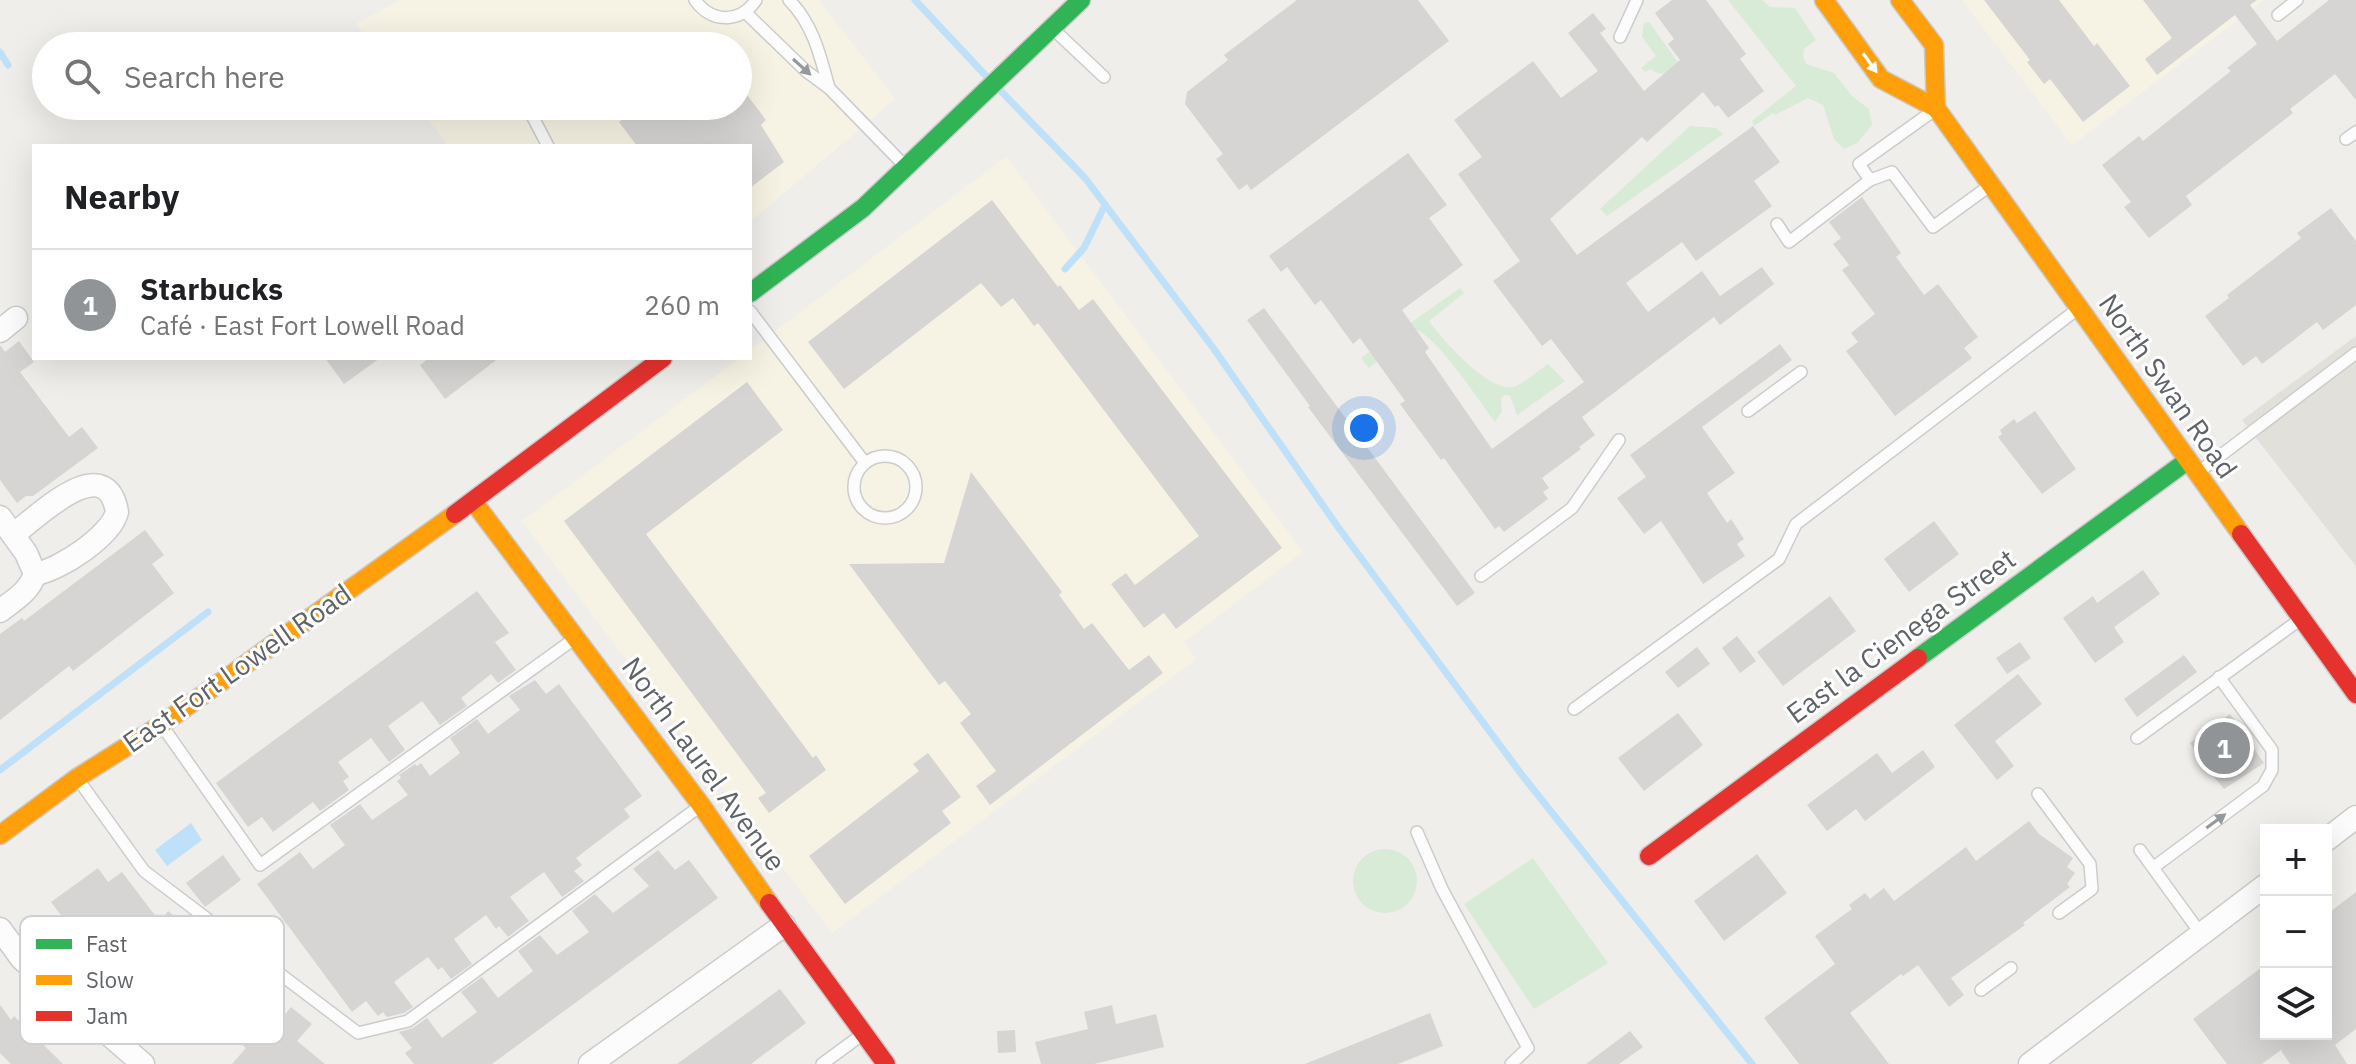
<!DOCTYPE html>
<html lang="en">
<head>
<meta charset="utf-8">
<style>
  :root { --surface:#fff; --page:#f6f6f6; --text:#202124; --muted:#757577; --line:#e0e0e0; --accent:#919496 }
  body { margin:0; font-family:"IBM Plex Sans",sans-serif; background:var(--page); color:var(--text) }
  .controls { position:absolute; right:24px; bottom:24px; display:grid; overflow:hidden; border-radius:0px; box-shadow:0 8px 32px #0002 }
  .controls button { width:72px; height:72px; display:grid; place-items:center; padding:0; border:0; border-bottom:2px solid var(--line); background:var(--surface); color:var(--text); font:40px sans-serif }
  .you { position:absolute; left:1364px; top:428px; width:28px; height:28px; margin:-20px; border:6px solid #fff; border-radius:50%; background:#1a73e8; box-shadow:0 0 0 12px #1a73e833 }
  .badge { display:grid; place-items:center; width:52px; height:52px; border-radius:50%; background:var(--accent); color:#fff; font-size:26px; font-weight:700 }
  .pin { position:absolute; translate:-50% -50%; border:4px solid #fff; box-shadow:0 2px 8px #0006 }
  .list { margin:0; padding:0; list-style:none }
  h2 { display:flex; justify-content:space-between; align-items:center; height:104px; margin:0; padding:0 32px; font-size:34px }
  h2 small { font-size:26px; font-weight:400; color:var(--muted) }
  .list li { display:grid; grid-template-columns:52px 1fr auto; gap:24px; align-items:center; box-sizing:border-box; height:112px; padding:0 32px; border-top:2px solid var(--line) }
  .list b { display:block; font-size:30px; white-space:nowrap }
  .list p { margin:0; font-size:26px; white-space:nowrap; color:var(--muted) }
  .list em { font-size:26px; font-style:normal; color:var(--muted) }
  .icon { flex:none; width:44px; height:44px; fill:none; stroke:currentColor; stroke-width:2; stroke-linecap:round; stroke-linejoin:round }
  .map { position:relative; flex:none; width:2356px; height:1064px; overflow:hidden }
  .search { position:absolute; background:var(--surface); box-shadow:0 8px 32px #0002; left:32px; top:32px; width:720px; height:88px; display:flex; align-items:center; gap:20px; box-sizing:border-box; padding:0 28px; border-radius:44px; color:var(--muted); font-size:30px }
  .panel { position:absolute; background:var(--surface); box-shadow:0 8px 32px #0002; left:32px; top:144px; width:720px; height:216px; border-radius:0px }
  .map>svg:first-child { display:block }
  .commercial { fill:#f7f3e4 }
  .education { fill:#e2e0da }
  .green { fill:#d8ebd6 }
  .water { fill:#bfe0f9 }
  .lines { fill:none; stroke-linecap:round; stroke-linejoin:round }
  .stream { stroke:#bfe0f9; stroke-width:7 }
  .building { fill:#d6d5d3 }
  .lane-casing { stroke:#cbcccc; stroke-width:14 }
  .street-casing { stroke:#cbcccc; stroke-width:25 }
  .fast-casing { stroke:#cacacb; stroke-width:21 }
  .slow-casing { stroke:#cacacb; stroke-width:21 }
  .jam-casing { stroke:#cacacb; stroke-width:21 }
  .lane { stroke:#fdfcfc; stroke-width:11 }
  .street { stroke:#fdfcfc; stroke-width:22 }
  .fast { stroke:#30b455; stroke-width:18 }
  .slow { stroke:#ff9f0a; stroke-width:18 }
  .jam { stroke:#e5322d; stroke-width:18 }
  .oneway { fill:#fff }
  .oneway2 { fill:#96999c }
  .labels { text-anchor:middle; stroke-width:6; stroke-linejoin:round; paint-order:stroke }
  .street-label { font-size:28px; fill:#5f6368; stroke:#fff }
  .key { fill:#fff; stroke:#cfd0d2; stroke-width:2 }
  .key-label { font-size:22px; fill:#5f6368 }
</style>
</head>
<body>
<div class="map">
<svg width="2356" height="1064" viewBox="0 0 2356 1064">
  <rect width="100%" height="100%" fill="#efeeea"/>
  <g class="commercial">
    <polygon points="401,0 819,0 895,99 750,222 750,146 448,146 418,106 738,106 738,46 373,46 356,24"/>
    <polygon points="1962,0 2264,0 2072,145"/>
    <polygon points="1006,157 1303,552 1184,642 1196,659 832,933 522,521 739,358 750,358 750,350"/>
  </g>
  <polygon class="education" points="2356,336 2356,566 2242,420"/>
  <g class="green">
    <polygon points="1728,0 1762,0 1770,7 1795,8 1816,40 1804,49 1803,56 1806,64 1834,73 1852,96 1869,109 1872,125 1857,143 1844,149 1834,139 1823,105 1808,98 1775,115 1773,113 1754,126 1752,121 1796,86"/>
    <path d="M1649,22L1679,64C1670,74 1662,77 1650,69L1645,72L1641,68L1656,56L1642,37L1644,23Z"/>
    <polygon points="1690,126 1717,128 1723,134 1607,216 1600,209"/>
    <path d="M1460,288L1464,293L1429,321C1443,340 1491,396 1516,386C1527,381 1538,371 1548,364L1565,381L1517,415L1510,396L1504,395L1501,399L1502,411L1495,422C1479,400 1439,340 1417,330L1369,368L1361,358Z"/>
    <circle cx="1385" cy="881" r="32"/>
    <polygon points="1533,858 1608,963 1534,1009 1464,904"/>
  </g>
  <polygon class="water" points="191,823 202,840 167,866 155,850"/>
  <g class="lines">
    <g class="stream">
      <polyline points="915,0 987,77"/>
      <polyline points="0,52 8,65"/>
      <polyline points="998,88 1085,178 1214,349 1338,527 1522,775 1752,1064"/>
      <polyline points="1065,269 1084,248 1105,205"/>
      <polyline points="0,770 208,612"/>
    </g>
  </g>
  <g class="building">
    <polygon points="1297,0 1418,0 1449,41 1251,190 1247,184 1239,190 1216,159 1223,154 1185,104 1187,92 1228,60 1224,55"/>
    <polygon points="1672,0 1706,0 1746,54 1740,59 1764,91 1728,118 1718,105 1715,107 1703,92 1647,142 1642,137 1550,219 1577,255 1753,126 1780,162 1754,181 1772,206 1696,261 1682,242 1626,283 1648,312 1702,271 1720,296 1762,267 1774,284 1720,325 1714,317 1582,417 1595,435 1579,447 1581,449 1542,478 1549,488 1543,492 1548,499 1504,532 1499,526 1495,529 1444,458 1441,460 1400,404 1405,401 1360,338 1353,344 1321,300 1315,305 1287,267 1281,272 1269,256 1408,153 1447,205 1429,218 1463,265 1402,310 1429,348 1425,352 1492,449 1584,382 1551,339 1542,346 1493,281 1520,261 1458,174 1482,157 1454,120 1533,61 1561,98 1598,71 1568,33 1593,13 1606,29 1600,33 1644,91 1680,60 1668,44 1674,39 1655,13"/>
    <polygon points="1984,0 2059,0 2094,46 2097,43 2130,86 2083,122 2050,79 2044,84 2027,62 2030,60"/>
    <polygon points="2143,0 2257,0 2250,5 2277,41 2329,0 2356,0 2356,100 2335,74 2290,109 2293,113 2186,196 2192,205 2149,238 2124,207 2131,202 2102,165 2139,136 2143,141 2231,71 2227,68 2257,44 2235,15 2157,75 2145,59 2172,38"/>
    <polygon points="738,83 766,120 761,125 784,162 750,188 750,146 637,146 619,122 640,106 738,106"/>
    <polygon points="1862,197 1901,253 1896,257 1924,295 1938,284 1978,337 1964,348 1972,358 1895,416 1846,351 1858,342 1851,333 1875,314 1842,270 1849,265 1833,244 1841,238 1829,222"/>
    <polygon points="992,200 1058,287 1060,285 1079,310 1093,299 1282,548 1176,629 1164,613 1144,628 1111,584 1126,573 1135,585 1199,536 1038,323 1034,326 1013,298 1001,307 981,283 844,389 808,342"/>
    <polygon points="2331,208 2356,241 2356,305 2323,330 2317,322 2262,364 2256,356 2243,366 2205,316 2229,298 2227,295 2301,238 2297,233"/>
    <polygon points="1264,308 1475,593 1457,606 1308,407 1310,406 1247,320"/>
    <polygon points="19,341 34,362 20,372 69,437 82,427 98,448 33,496 26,496 17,503 0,480 0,345 5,352"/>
    <polygon points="1780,344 1792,360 1702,427 1735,473 1707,493 1727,523 1731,519 1744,539 1737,544 1745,556 1703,584 1661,521 1644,534 1617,498 1646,477 1630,455"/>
    <polygon points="325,358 380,358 344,384"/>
    <polygon points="429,358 499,358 445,399 420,365"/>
    <polygon points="747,382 783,430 646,534 813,758 816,755 826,770 769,813 758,798 766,793 564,521"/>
    <polygon points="2035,411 2076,469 2042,494 1998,437 2002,434 2000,430 2014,419 2017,423"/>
    <polygon points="971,472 1062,592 1059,595 1084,629 1092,623 1129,670 1149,655 1163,673 990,805 976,786 996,771 960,723 971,714 945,681 939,685 849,564 944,563"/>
    <polygon points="1934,521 1959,554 1909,592 1884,559"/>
    <polygon points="145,530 164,555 152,564 174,593 73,671 69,666 0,720 0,634 22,618 24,621"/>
    <polygon points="2143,570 2160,594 2114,627 2124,642 2095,663 2063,618 2093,596 2097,603"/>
    <polygon points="477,591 509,633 495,642 516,670 498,683 491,674 461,698 467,706 440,725 422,701 388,726 405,750 389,762 371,738 338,762 349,777 343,781 349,790 320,811 313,802 273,832 262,817 248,827 216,783"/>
    <polygon points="1830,596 1856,631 1783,686 1757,652"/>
    <polygon points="1737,636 1756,661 1740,673 1722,648"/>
    <polygon points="2020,642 2031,658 2007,674 1996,658"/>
    <polygon points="1697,647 1710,664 1678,688 1665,672"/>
    <polygon points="2184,655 2197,672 2137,717 2124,699"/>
    <polygon points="2018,674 2042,704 1995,741 2014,766 1997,780 1954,725"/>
    <polygon points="535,680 546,694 559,684 642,796 624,809 630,817 576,858 582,865 574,871 584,881 562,897 544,872 510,897 529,921 508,937 499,926 496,929 486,915 454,939 472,964 451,979 442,967 438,970 428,957 394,982 413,1007 404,1013 387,1017 383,1012 378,1016 366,1001 352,1012 257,884 300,852 313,869 345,845 330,825 360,804 372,820 408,795 397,781 401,778 399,775 415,764 417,766 421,763 430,776 460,753 450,738 477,719 488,734 520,710 509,696"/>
    <polygon points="1678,713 1703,745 1644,791 1618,758"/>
    <polygon points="2230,714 2264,763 2224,789 2195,754 2197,753 2190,743"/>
    <polygon points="1923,750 1935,767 1865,821 1856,809 1827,831 1807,805 1877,753 1892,773"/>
    <polygon points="928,753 961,797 942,811 951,823 845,904 809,856 919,771 913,764"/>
    <polygon points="2029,821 2039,834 2073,858 2067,867 2075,873 2067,884 2070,887 2023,923 2025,925 1951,978 1964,995 1949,1007 1918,965 1903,976 1901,974 1850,1013 1889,1064 1799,1064 1764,1018 1835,964 1815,936 1852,909 1849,905 1865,893 1870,899 1884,888 1894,901 1966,847 1976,861"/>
    <polygon points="658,850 675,870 689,860 718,898 492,1064 414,1064 405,1053 412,1048 399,1032 413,1028 427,1018 442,1038 477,1012 461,992 482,977 498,998 533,971 518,951 540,935 557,955 589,932 572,911 595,894 613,913 649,886 633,869"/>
    <polygon points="1757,854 1787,893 1724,941 1694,901"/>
    <polygon points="223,855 241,880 205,907 186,883"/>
    <polygon points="98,868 108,882 122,872 160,922 168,911 193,931 182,945 231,984 229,986 277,1024 291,1007 312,1024 297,1041 325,1064 232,1064 246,1048 211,1020 200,1034 93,952 90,954 51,902"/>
    <polygon points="2356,892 2356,1029 2335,1045 2347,1064 2290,1064 2281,1050 2262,1064 2227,1064 2193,1019 2266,964 2266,1034 2326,1034 2326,915"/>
    <polygon points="780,989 806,1023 751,1064 677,1064"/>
    <polygon points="0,1005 11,1020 14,1016 63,1064 11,1064 0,1053"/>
    <polygon points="1112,1005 1116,1024 1156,1014 1164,1047 1094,1064 1041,1064 1035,1042 1088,1029 1084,1012"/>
    <polygon points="1430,1013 1443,1046 1398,1064 1305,1064"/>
    <polygon points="1015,1030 1016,1052 998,1053 997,1031"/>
    <polygon points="1630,1031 1643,1047 1619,1064 1586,1064"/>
  </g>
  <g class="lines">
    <defs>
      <g id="lane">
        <path d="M695,0C711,23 740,24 756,0"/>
        <path d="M746,13L806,71L829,88C820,55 813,24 789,0"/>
        <polyline points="2278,15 2297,0"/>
        <polyline points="1053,29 1104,77"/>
        <polyline points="1620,37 1637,0"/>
        <polyline points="829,88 903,164"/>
        <polyline points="527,106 548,146"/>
        <polyline points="2346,139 2356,132"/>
        <polyline points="1870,180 1892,172 1933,227 1988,187"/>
        <polyline points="1777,224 1789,242 1870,180 1859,164 1933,111"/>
        <polyline points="750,311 865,463"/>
        <polyline points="1748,411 1801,372"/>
        <circle cx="885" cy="487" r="31"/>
        <polyline points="2200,471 2356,353"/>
        <polyline points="1481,576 1572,508 1619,440"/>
        <polyline points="1574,709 1779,559 1796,524 2075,311"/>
        <polyline points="163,727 260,865 574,639"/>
        <polyline points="2137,738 2298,621"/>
        <polyline points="80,782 144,871 358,1033 408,1021 699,807"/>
        <polyline points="2038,794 2090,864 2092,889 2059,913"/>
        <polyline points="1417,832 1442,889 1528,1048 1511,1064"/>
        <polyline points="2140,850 2201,934"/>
        <polyline points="2154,867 2263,786 2272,770 2272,750 2219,677"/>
        <polyline points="1981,990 2011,968"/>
        <polyline points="822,1064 863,1034"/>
      </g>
      <g id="street">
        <polyline points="0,331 16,318"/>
        <polyline points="0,517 26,553 35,574"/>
        <path d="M13,535C37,517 106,448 117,512C111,536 60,570 35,574"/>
        <path d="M0,611C14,600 29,592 35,574"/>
        <polyline points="2326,840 2356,817"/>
        <polyline points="0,929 22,959 143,1064"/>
        <polyline points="590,1064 784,925"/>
        <polyline points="2030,1064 2266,885"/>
      </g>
      <g id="fast">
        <polyline points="750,293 863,208 1081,0"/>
        <polyline points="1918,658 2187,461"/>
      </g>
      <g id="slow">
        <polyline points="1824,0 1881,79 1936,108 2241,534"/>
        <polyline points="1900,0 1934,45 1936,108"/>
        <polyline points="473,501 701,805 769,903"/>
        <polyline points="0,835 77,778 161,725 455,514"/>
      </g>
      <g id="jam">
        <polyline points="455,514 663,358"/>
        <polyline points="2241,534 2356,694"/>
        <polyline points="1649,856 1918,658"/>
        <polyline points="769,903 886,1064"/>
      </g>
    </defs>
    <use href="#lane" class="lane-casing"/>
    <use href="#street" class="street-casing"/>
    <use href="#fast" class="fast-casing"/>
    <use href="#slow" class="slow-casing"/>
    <use href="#jam" class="jam-casing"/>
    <use href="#lane" class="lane"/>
    <use href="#street" class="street"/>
    <use href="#fast" class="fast"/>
    <use href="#slow" class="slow"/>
    <use href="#jam" class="jam"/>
  </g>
  <defs><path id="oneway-solid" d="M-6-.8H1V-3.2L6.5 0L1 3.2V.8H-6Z" transform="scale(2)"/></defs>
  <use class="oneway" href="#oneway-solid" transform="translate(1870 63) rotate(54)"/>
  <g class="oneway2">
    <use href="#oneway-solid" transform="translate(802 67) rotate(42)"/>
    <use href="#oneway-solid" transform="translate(2216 821) rotate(-36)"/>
  </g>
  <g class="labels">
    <g class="street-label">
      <text transform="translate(2168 386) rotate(55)" y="10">North Swan Road</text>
      <text transform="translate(1901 636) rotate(-36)" y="10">East la Cienega Street</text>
      <text transform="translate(237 668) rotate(-35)" y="10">East Fort Lowell Road</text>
      <text transform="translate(704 764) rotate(54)" y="10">North Laurel Avenue</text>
    </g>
  </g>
  <rect x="20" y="916" width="264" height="128" rx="12" class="key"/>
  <rect x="36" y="939" width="36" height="10" fill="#30b455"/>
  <rect x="36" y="975" width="36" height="10" fill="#ff9f0a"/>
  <rect x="36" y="1011" width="36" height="10" fill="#e5322d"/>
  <g class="key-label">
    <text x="86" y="952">Fast</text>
    <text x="86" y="988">Slow</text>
    <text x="86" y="1024">Jam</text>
  </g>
</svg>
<div class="controls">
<button>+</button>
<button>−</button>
<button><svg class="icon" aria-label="layers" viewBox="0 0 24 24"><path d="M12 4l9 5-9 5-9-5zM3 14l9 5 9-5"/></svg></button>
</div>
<div class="you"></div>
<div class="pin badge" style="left:2224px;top:748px">1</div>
<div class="search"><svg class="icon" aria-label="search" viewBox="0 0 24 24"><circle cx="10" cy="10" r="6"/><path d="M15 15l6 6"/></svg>Search here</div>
<section class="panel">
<h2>Nearby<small></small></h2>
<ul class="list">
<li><span class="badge">1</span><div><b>Starbucks</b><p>Café · East Fort Lowell Road</p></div><em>260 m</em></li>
</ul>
</section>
</div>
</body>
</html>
